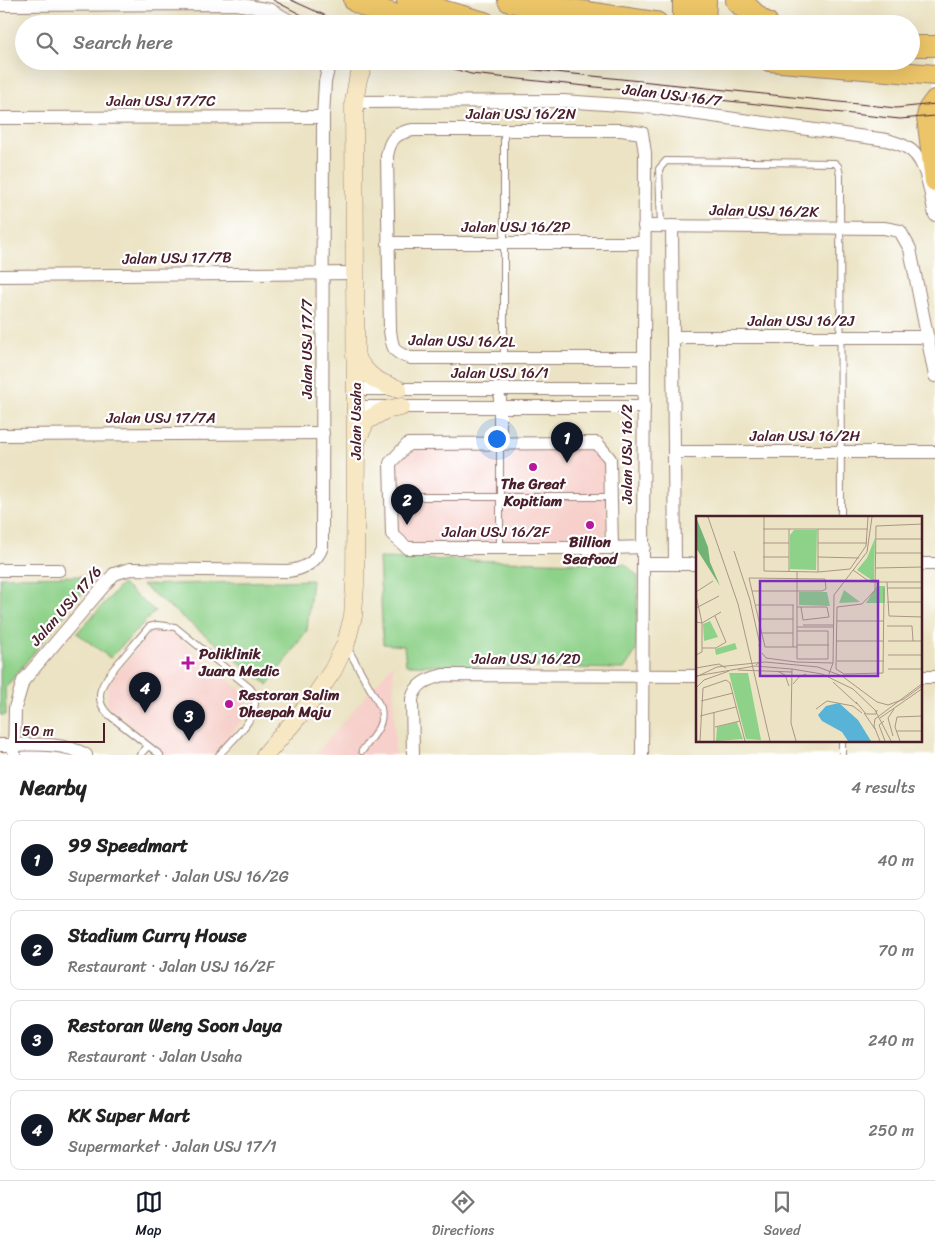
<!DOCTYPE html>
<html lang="en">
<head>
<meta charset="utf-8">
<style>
  :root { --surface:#fff; --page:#f6f6f6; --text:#222; --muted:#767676; --line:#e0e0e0; --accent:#111827 }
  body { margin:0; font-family:Sriracha,sans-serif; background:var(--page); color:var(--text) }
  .scale { position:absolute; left:15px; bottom:12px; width:90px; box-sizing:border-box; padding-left:5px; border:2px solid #4a1f2b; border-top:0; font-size:14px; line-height:18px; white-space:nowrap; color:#4a1f2b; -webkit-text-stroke:4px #fff; paint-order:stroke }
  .you { position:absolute; left:496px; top:438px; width:18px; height:18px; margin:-12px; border:4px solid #fff; border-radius:50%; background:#1a73e8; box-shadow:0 0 0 8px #1a73e833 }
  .badge { display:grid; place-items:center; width:32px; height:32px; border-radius:50%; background:var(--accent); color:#fff; font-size:16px; font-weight:700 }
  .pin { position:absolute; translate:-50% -41px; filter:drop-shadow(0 1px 2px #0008) }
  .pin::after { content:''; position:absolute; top:26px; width:18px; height:15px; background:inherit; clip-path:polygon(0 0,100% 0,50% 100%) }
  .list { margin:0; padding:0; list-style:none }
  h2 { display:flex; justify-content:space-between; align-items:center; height:65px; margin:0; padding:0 20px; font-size:21px }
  h2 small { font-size:16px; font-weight:400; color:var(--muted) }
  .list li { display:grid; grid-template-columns:32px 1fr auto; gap:15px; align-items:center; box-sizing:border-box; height:80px; margin:0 10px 10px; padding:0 10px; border:1px solid var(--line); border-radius:10px }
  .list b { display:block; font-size:19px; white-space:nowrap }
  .list p { margin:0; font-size:16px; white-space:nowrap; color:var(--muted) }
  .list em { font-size:16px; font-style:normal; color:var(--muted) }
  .icon { flex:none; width:28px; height:28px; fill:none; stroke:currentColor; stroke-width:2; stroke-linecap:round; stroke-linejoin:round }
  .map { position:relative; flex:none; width:935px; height:755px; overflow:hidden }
  .search { position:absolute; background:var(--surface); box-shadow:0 5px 20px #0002; left:15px; right:15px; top:15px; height:55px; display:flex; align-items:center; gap:12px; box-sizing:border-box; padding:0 18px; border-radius:28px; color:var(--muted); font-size:19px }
  .sheet { height:425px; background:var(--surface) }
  nav { display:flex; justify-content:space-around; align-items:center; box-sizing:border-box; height:70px; border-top:1px solid var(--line); background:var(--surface); font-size:14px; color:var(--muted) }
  nav a { display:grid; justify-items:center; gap:2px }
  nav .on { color:var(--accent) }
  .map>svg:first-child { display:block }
  .built { fill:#f7d0cb }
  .green { fill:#8ed189; stroke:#6c785a }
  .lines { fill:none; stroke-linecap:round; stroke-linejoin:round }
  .lane-casing { stroke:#9a8177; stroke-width:8 }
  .street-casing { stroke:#9a8177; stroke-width:14 }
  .secondary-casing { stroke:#9a8177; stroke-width:19 }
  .primary-casing { stroke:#9a8177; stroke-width:22 }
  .highway-casing { stroke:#9a8177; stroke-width:26 }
  .lane { stroke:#fff; stroke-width:6 }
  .street { stroke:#fff; stroke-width:12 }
  .secondary { stroke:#f7e8c3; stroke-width:18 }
  .primary { stroke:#ecc569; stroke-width:20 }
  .highway { stroke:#ecc569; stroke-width:24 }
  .tram { stroke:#4a1f2b; stroke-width:1 }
  .poi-dot { fill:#b5179e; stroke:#fff; stroke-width:2 }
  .labels { text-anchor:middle; stroke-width:4.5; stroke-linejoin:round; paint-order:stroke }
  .street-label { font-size:15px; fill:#4a1f2b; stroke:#fff }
  .poi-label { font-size:15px; font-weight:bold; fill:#4a1f2b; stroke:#fff }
  .inset-road { fill:none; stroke:#ab9586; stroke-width:1 }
  .view { fill:#7b2cbf; fill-opacity:0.15; stroke:#7b2cbf; stroke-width:2.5 }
  .inset-edge { fill:none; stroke:#4a1f2b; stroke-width:2.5 }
</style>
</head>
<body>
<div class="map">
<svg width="935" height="755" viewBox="0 0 935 755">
  <rect width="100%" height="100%" fill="#fff"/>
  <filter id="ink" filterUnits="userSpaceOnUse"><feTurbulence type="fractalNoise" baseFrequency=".02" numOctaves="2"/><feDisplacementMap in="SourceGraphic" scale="10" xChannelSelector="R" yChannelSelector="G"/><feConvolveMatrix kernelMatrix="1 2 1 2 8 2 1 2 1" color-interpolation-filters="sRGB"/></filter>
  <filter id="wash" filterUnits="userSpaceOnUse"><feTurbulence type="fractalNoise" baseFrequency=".0096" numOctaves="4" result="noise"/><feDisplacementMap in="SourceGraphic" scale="20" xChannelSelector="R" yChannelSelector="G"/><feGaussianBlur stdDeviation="1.12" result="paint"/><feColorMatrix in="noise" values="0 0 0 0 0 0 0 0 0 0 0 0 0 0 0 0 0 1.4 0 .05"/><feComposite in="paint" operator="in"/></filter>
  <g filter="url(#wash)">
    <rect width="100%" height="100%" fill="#ebe3c3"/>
    <g class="built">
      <polygon points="594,448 606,461 607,544 409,544 397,532 395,466 410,449"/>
      <polygon points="170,631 244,693 248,714 213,755 167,755 107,706 107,685 150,633"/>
      <polygon points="393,664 395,755 315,755"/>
    </g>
    <g class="green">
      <polygon points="379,558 625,564 638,576 636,651 624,669 406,665 404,646 383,644"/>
      <polygon points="96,576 5,688 6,715 0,715 0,577"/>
      <polygon points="312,580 307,630 268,685 142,585"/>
      <polygon points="122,584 155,611 110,658 77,633"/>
    </g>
  </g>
  <g filter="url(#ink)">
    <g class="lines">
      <defs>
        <g id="lane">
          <polyline points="504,130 504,358"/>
          <polyline points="661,226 659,169 666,161 835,163 838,166 840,175 841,518"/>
          <polyline points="391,497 611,497"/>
          <polyline points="500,548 500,444"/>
          <path d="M348,649L381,708C385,726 372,737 362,751"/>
          <polyline points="842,741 842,755"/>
          <polyline points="140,755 148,746"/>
          <path d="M160,755L109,715C89,696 106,678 120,661C128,652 135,643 143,634L149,627L157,625L175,627L250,688C268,711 233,739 219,755"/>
        </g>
        <g id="street">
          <polyline points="0,5 236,4 271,10 295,24"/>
          <path d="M354,102L563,101L648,107L887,140C893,142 901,144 906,147C928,158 930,194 935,215"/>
          <polyline points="0,118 323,117"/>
          <polyline points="644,226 884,228 900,231 910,249 935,376"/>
          <polyline points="672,226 675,564"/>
          <polyline points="388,243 644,243"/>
          <polyline points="0,276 355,273"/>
          <polyline points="673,337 928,337"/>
          <polyline points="356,389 644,389"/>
          <polyline points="500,399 500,444"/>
          <polyline points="356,407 644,407"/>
          <polyline points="0,435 323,433"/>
          <polyline points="674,452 935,452"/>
          <polyline points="612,548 610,459 597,443 408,444 390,463 392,534 407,548 612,548 644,547"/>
          <polyline points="643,564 698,564"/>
          <polyline points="921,564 935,564"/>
          <polyline points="0,570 59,570"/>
          <polyline points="921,677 935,677"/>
          <path d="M0,745C28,745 61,741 86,755"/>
          <path d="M14,755L15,708L23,681L114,574L130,569L288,571C304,569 316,563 322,547L323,117L325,82L330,61"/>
          <path d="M413,755L412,699C416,683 428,679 443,675L698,676"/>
          <path d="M642,755L645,153L642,133L621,130H413C395,133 390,139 387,156L390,330C392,348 393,353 411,358H644"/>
        </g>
        <g id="secondary">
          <path d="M355,356C367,376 376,382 398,389"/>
          <polyline points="357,440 366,421 385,410 401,407"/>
          <polyline points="265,755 314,698 333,670 346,643 353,616 355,585 356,441 354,102 358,79 365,61"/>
        </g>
        <g id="primary">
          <polyline points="911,46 935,46"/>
          <polyline points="769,61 935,75"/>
          <polyline points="935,100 929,108 927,117 935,181"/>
        </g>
        <g id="highway">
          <polyline points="356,0 384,13 419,24"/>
          <polyline points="409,0 445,13 484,24"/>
          <polyline points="510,0 568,11 656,24"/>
          <polyline points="738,0 760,21 766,24"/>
          <polyline points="685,24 685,0"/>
          <polyline points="703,24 704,0"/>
        </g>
      </defs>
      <use href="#lane" class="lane-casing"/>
      <use href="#street" class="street-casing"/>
      <use href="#secondary" class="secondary-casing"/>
      <use href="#primary" class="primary-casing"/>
      <use href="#highway" class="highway-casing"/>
      <use href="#lane" class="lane"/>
      <use href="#street" class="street"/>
      <use href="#secondary" class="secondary"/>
      <use href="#primary" class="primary"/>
      <use href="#highway" class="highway"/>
      <g class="tram">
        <polyline points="273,0 319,24"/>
        <polyline points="291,0 344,24"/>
        <polyline points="427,61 471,74 900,119 935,116"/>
        <polyline points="468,61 479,64 896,108 935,104"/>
      </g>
    </g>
  </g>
  <g class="poi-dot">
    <circle cx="533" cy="467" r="5"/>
    <circle cx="590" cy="525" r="5"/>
    <path d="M185.5 655.5h5v5h5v5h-5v5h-5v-5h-5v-5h5z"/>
    <circle cx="229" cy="704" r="5"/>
  </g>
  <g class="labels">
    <g class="street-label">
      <text transform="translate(672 95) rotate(7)" y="5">Jalan USJ 16/7</text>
      <text x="161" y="106">Jalan USJ 17/7C</text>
      <text x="521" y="119">Jalan USJ 16/2N</text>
      <text transform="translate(764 211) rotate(1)" y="5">Jalan USJ 16/2K</text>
      <text x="516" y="232">Jalan USJ 16/2P</text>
      <text transform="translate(177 258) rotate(-1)" y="5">Jalan USJ 17/7B</text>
      <text x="801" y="326">Jalan USJ 16/2J</text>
      <text transform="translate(462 341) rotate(1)" y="5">Jalan USJ 16/2L</text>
      <text transform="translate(307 349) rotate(-90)" y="5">Jalan USJ 17/7</text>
      <text x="500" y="378">Jalan USJ 16/1</text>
      <text x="161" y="423">Jalan USJ 17/7A</text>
      <text transform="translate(356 421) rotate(-90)" y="5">Jalan Usaha</text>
      <text x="805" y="441">Jalan USJ 16/2H</text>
      <text transform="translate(627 454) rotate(-90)" y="5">Jalan USJ 16/2</text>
      <text x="496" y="537">Jalan USJ 16/2F</text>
      <text transform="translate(66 606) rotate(-49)" y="5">Jalan USJ 17/6</text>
      <text x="526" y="664">Jalan USJ 16/2D</text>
    </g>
    <g class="poi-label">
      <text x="533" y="489">The Great<tspan x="533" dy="17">Kopitiam</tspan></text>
      <text x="590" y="547">Billion<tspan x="590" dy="17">Seafood</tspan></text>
      <text x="199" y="659" text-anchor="start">Poliklinik<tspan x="199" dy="17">Juara Medic</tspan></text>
      <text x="239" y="700" text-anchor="start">Restoran Salim<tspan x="239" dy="17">Dheepah Maju</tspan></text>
    </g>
  </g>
  <g transform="translate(696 516)">
    <rect width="226" height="226" fill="#ebe3c3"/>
    <path d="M98,14H121L120,54L94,53V19ZM179,22L178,64L177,65L161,54L171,42ZM181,70H189V87H170ZM148,74L164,86L143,87ZM103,76H131L134,90L103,89ZM14,105L22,121L8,125L7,108ZM39,127L41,133L20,139L19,133ZM33,157H52L65,224L50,223ZM41,206L47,223L20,225L21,211Z" fill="#8ed189"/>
    <path d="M0,1L12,31L14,46L24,70L0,32Z" fill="#72b375"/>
    <path d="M143,187L162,204L175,225H152L146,216L126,205L122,199L130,190Z" fill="#58b3d6"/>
    <path class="inset-road" d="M12,1L42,88L74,225M68,1V55L122,56L154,53L170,30L172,1M67,13H172M122,13V56M180,23H227M67,27H93M122,27H171M38,35L54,84L64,129M180,37H227M67,41H93M122,41L163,42M180,52L227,51M157,54L174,66H227M93,55V13M191,66L193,100L227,101M188,72L187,157L148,158L140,153L141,91L166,88L179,74L180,10L227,8M191,72H227M56,75H126L130,73L129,63L53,62L69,131H101M0,76L17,65M0,79L6,107V136L0,139M191,86H227M60,89H98M97,89V131M101,91H131L133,101L107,104L105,91M0,92L23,80M63,103H97M141,105H188M0,106L6,107L25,96M107,109H137M191,110H216L217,125M101,111H137M101,115H132V143H101V56M65,117H97M140,125H188M192,125H227M101,129H133M6,132H20L30,126L19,100M66,137L70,142L100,146L137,147M192,139H227M141,145H188M60,149L65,145L63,128M0,152L23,148L30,152M192,153H227M42,154L96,156M81,155L89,159L93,170M133,158L137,147L138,79L171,36L176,1M0,160L59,150L96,153M0,161L21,151L69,146L122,151L146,160L181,186L192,189L208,183L227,169M137,166L161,188M97,168L103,161L110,158M0,172L8,164L33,155M5,185L37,177M160,186L170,198H180L181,194M120,193L131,185L157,190L166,197M18,196V225M168,197L179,213M4,200L40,191M184,202L227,172M188,205L183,209L189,225M19,211L44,205M200,215H227M197,220L192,202L198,193M4,225L7,172L30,164L34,167L49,225M100,225L95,207L96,153L126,158L157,173L179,194L195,225M184,225L178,210L179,203L227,167M204,225L199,211L201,201L227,200"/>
    <path class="view" d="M64,65H182V160H64Z"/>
    <rect width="226" height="226" class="inset-edge"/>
  </g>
</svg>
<div class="scale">50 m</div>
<div class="you"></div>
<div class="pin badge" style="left:567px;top:463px">1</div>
<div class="pin badge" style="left:407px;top:525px">2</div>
<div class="pin badge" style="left:189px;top:741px">3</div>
<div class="pin badge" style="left:145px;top:713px">4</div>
<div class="search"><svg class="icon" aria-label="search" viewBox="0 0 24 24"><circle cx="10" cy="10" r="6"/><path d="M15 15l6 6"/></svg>Search here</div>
</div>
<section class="sheet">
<h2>Nearby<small>4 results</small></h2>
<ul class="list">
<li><span class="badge">1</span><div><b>99 Speedmart</b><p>Supermarket · Jalan USJ 16/2G</p></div><em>40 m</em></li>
<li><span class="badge">2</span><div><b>Stadium Curry House</b><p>Restaurant · Jalan USJ 16/2F</p></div><em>70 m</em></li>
<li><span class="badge">3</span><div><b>Restoran Weng Soon Jaya</b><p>Restaurant · Jalan Usaha</p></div><em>240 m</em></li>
<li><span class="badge">4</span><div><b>KK Super Mart</b><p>Supermarket · Jalan USJ 17/1</p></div><em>250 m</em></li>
</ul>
</section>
<nav>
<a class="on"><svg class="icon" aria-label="map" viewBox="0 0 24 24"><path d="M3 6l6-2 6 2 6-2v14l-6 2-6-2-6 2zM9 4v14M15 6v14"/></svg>Map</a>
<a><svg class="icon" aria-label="directions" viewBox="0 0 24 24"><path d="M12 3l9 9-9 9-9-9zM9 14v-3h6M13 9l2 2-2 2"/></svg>Directions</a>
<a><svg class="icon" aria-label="saved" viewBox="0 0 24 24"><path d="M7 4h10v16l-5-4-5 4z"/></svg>Saved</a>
</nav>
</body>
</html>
